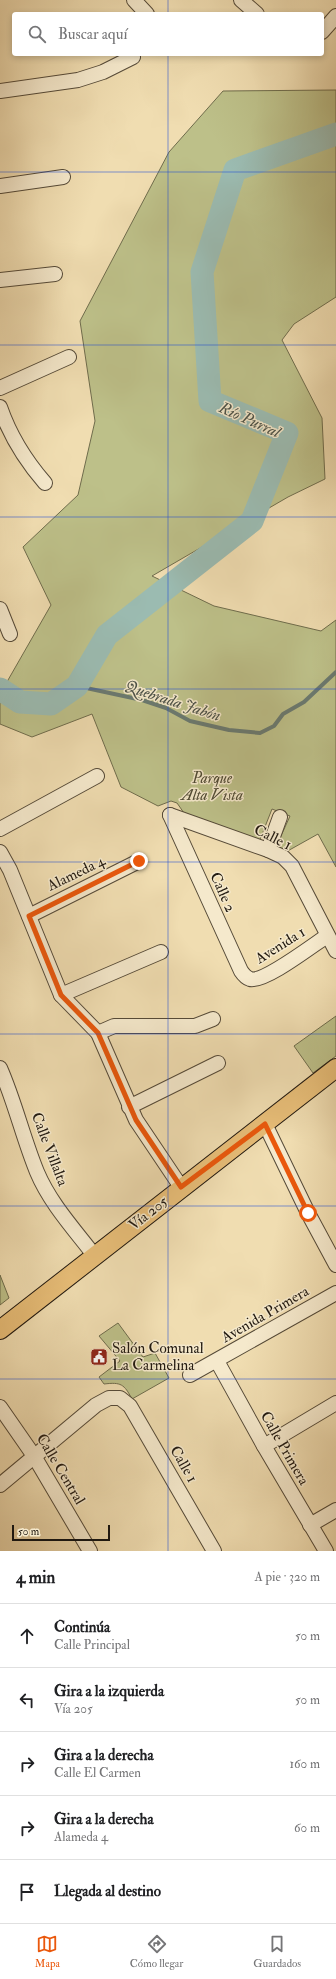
<!DOCTYPE html>
<html lang="es">
<head>
<meta charset="utf-8">
<style>
  :root { --surface:#fff; --page:#f6f6f6; --text:#202124; --muted:#757577; --line:#e0e0e0; --accent:#ea580c }
  body { margin:0; font-family:"IM FELL Double Pica",serif; background:var(--page); color:var(--text) }
  .scale { position:absolute; left:12px; bottom:10px; width:98px; box-sizing:border-box; padding-left:4px; border:2px solid #211910; border-top:0; font-size:11px; line-height:14px; white-space:nowrap; color:#211910; -webkit-text-stroke:3px #f5e9cc; paint-order:stroke }
  .stop { position:absolute; width:12px; height:12px; margin:-9px; border:3px solid #ea580c; border-radius:50%; background:#fff }
  .stop.end { background:#ea580c; border-color:#fff; box-shadow:0 1px 4px #0008 }
  .list { margin:0; padding:0; list-style:none }
  h2 { display:flex; justify-content:space-between; align-items:center; height:52px; margin:0; padding:0 16px; font-size:17px }
  h2 small { font-size:13px; font-weight:400; color:var(--muted) }
  .list li { display:grid; grid-template-columns:26px 1fr auto; gap:12px; align-items:center; box-sizing:border-box; height:64px; padding:0 16px; border-top:1px solid var(--line) }
  .list b { display:block; font-size:15px; white-space:nowrap }
  .list p { margin:0; font-size:13px; white-space:nowrap; color:var(--muted) }
  .list em { font-size:13px; font-style:normal; color:var(--muted) }
  .icon { flex:none; width:22px; height:22px; fill:none; stroke:currentColor; stroke-width:2; stroke-linecap:round; stroke-linejoin:round }
  .map { position:relative; flex:none; width:336px; height:1551px; overflow:hidden }
  .search { position:absolute; background:var(--surface); box-shadow:0 2px 6px #0003; left:12px; right:12px; top:12px; height:44px; display:flex; align-items:center; gap:10px; box-sizing:border-box; padding:0 14px; border-radius:4px; color:var(--muted); font-size:15px }
  .sheet { height:372px; background:var(--surface) }
  nav { display:flex; justify-content:space-around; align-items:center; box-sizing:border-box; height:56px; border-top:1px solid var(--line); background:var(--surface); font-size:11px; color:var(--muted) }
  nav a { display:grid; justify-items:center; gap:2px }
  nav .on { color:var(--accent) }
  .map>svg:first-child { display:block }
  .green { fill:#bdc089; stroke:#6f6c4c }
  .lines { fill:none; stroke-linecap:round; stroke-linejoin:round }
  .stream { stroke:#6a7a71; stroke-width:4 }
  .river { stroke:#9bbbb1; stroke-width:23 }
  .minor-casing { stroke:#554a38; stroke-width:16 }
  .major-casing { stroke:#211910; stroke-width:20 }
  .minor { stroke:#f5e9cc; stroke-width:14 }
  .major { stroke:#e8be78; stroke-width:18 }
  .route { stroke:#ea580c; stroke-width:5 }
  .grid { fill:none; stroke:#1d4ed8; stroke-width:1; stroke-opacity:0.55 }
  .labels { text-anchor:middle; stroke-width:3; stroke-linejoin:round; paint-order:stroke }
  .park-label { font-size:15px; font-style:italic; fill:#504b34; stroke:#f5e9cc }
  .street-label { font-size:15px; fill:#211910; stroke:#f5e9cc }
  .poi-label { font-size:15px; fill:#211910; stroke:#f5e9cc; text-anchor:start }
  .water-label { font-size:16px; font-style:italic; fill:#4c5248; stroke:#f5e9cc }
</style>
</head>
<body>
<div class="map">
<svg width="336" height="1551" viewBox="0 0 336 1551">
  <rect width="100%" height="100%" fill="#f0ddb1"/>
  <filter id="stains"><feTurbulence type="fractalNoise" baseFrequency=".005" numOctaves="4"/><feColorMatrix values="0 0 0 0 .2 0 0 0 0 .09 0 0 0 0 .02 0 0 0 .5 -.17"/></filter>
  <radialGradient id="worn" r=".72"><stop offset=".6" stop-color="#630" stop-opacity="0"/><stop offset="1" stop-color="#630" stop-opacity=".3"/></radialGradient>
  <g class="green">
    <polygon points="336,90 336,297 294,324 282,340 322,418 325,479 288,497 152,576 214,606 321,631 336,620 336,867 318,834 284,853 276,847 290,816 272,809 259,842 184,813 177,803 171,801 158,806 121,787 92,714 32,737 0,724 0,694 51,605 23,547 78,495 95,421 80,321 169,152 223,91"/>
    <polygon points="336,1016 336,1056 313,1073 294,1046"/>
    <polygon points="0,1275 9,1298 0,1305"/>
    <path d="M118,1323L143,1357L155,1353L169,1378L132,1399C124,1384 121,1382 104,1384L99,1377L120,1361L99,1336Z"/>
  </g>
  <g class="lines">
    <polyline class="stream" points="77,686 142,700 166,708 190,721 229,730 260,733 274,726 283,714 304,702 336,672"/>
    <polyline class="river" points="0,689 20,702 51,704 77,686 107,635 252,521 287,433 210,401 202,272 235,170 336,134"/>
    <defs>
      <g id="minor">
        <polyline points="134,0 147,14"/>
        <polyline points="241,0 257,14"/>
        <polyline points="322,32 336,16"/>
        <polyline points="0,91 78,80 103,72 133,57"/>
        <polyline points="0,186 63,177"/>
        <polyline points="0,280 55,274"/>
        <polyline points="0,388 69,357"/>
        <path d="M0,407C10,436 25,460 45,483"/>
        <polyline points="0,609 10,634"/>
        <path d="M170,815L241,971C243,974 247,978 250,979C264,983 313,945 327,936"/>
        <polyline points="170,815 268,850 283,857 292,866 336,951"/>
        <polyline points="0,829 97,776"/>
        <polyline points="268,850 280,817"/>
        <polyline points="0,852 10,870 61,995 98,1033 136,1120 181,1187"/>
        <polyline points="29,916 139,861"/>
        <polyline points="61,995 161,952"/>
        <polyline points="98,1033 114,1026 195,1026 213,1019"/>
        <path d="M0,1068C15,1102 23,1138 37,1172C50,1203 74,1229 94,1255"/>
        <polyline points="129,1107 218,1063"/>
        <polyline points="265,1124 308,1213 336,1265"/>
        <polyline points="217,1361 264,1446 326,1551"/>
        <polyline points="190,1375 336,1293"/>
        <polyline points="0,1407 34,1456 90,1551"/>
        <polyline points="264,1446 336,1403"/>
        <polyline points="0,1485 96,1405 109,1398 120,1398 130,1406 214,1551"/>
        <polyline points="310,1525 336,1510"/>
      </g>
      <polyline id="major" points="0,1330 336,1068"/>
    </defs>
    <use href="#minor" class="minor-casing"/>
    <use href="#major" class="major-casing"/>
    <use href="#minor" class="minor"/>
    <use href="#major" class="major"/>
  </g>
  <g class="lines">
    <polyline class="route" points="139,861 29,916 61,995 98,1033 136,1120 181,1187 265,1124 308,1213"/>
  </g>
  <path class="grid" d="M168,0V14M168,54V1551M0,172H336M0,345H336M0,517H336M0,689H336M0,862H336M0,1034H336M0,1206H336M0,1379H336"/>
  <defs>
    <symbol id="civic-square" viewBox="-11 -11 22 22"><rect x="-9" y="-9" width="18" height="18" rx="4" fill="#8f2418" stroke="#f5e9cc"/><path d="M-.6-6.5H3V-4.5H.6V-3L4-1V1h2V6H-6V1h2V-1L-.6-3ZM-1.2 2.5V6h2.4V2.5Z" fill="#fff"/></symbol>
  </defs>
  <g fill-rule="evenodd">
    <use href="#civic-square" x="89" y="1347" width="20" height="20"/>
  </g>
  <g class="labels">
    <g class="park-label">
      <text x="212" y="783">Parque<tspan x="212" dy="17">Alta Vista</tspan></text>
    </g>
    <g class="street-label">
      <text transform="translate(273 837) rotate(26)" y="5">Calle 1</text>
      <text transform="translate(76 873) rotate(-26)" y="5">Alameda 4</text>
      <text transform="translate(223 892) rotate(66)" y="5">Calle 2</text>
      <text transform="translate(280 945) rotate(-32)" y="5">Avenida 1</text>
      <text transform="translate(50 1149) rotate(69)" y="5">Calle Villalta</text>
      <text transform="translate(148 1213) rotate(-38)" y="5">Vía 205</text>
      <text transform="translate(265 1314) rotate(-30)" y="5">Avenida Primera</text>
      <text transform="translate(285 1448) rotate(60)" y="5">Calle Primera</text>
      <text transform="translate(184 1464) rotate(60)" y="5">Calle 1</text>
      <text transform="translate(61 1469) rotate(59)" y="5">Calle Central</text>
    </g>
    <g class="poi-label">
      <text x="112" y="1353">Salón Comunal<tspan x="112" dy="17">La Carmelina</tspan></text>
    </g>
    <g class="water-label">
      <text transform="translate(250 419) rotate(24)" y="6">Río Purral</text>
      <text transform="translate(173 700) rotate(18)" y="6">Quebrada Jabón</text>
    </g>
  </g>
  <rect width="100%" height="100%" filter="url(#stains)"/>
  <rect width="100%" height="100%" fill="url(#worn)"/>
</svg>
<div class="scale">50 m</div>
<div class="stop" style="left:308px;top:1213px"></div>
<div class="stop end" style="left:139px;top:861px"></div>
<div class="search"><svg class="icon" aria-label="search" viewBox="0 0 24 24"><circle cx="10" cy="10" r="6"/><path d="M15 15l6 6"/></svg>Buscar aquí</div>
</div>
<section class="sheet">
<h2>4 min<small>A pie · 320 m</small></h2>
<ul class="list">
<li><svg class="icon" aria-label="ahead" viewBox="0 0 24 24"><path d="M12 20V5M6 11l6-6 6 6"/></svg><div><b>Continúa</b><p>Calle Principal</p></div><em>50 m</em></li>
<li><svg class="icon" aria-label="left" viewBox="0 0 24 24"><path d="M17 20v-9H6M10 6l-5 5 5 5"/></svg><div><b>Gira a la izquierda</b><p>Vía 205</p></div><em>50 m</em></li>
<li><svg class="icon" aria-label="right" viewBox="0 0 24 24"><path d="M7 20v-9h11M14 6l5 5-5 5"/></svg><div><b>Gira a la derecha</b><p>Calle El Carmen</p></div><em>160 m</em></li>
<li><svg class="icon" aria-label="right" viewBox="0 0 24 24"><path d="M7 20v-9h11M14 6l5 5-5 5"/></svg><div><b>Gira a la derecha</b><p>Alameda 4</p></div><em>60 m</em></li>
<li><svg class="icon" aria-label="arrive" viewBox="0 0 24 24"><path d="M6 21V4h12l-3 4 3 4H6"/></svg><div><b>Llegada al destino</b></div></li>
</ul>
</section>
<nav>
<a class="on"><svg class="icon" aria-label="map" viewBox="0 0 24 24"><path d="M3 6l6-2 6 2 6-2v14l-6 2-6-2-6 2zM9 4v14M15 6v14"/></svg>Mapa</a>
<a><svg class="icon" aria-label="directions" viewBox="0 0 24 24"><path d="M12 3l9 9-9 9-9-9zM9 14v-3h6M13 9l2 2-2 2"/></svg>Cómo llegar</a>
<a><svg class="icon" aria-label="saved" viewBox="0 0 24 24"><path d="M7 4h10v16l-5-4-5 4z"/></svg>Guardados</a>
</nav>
</body>
</html>
